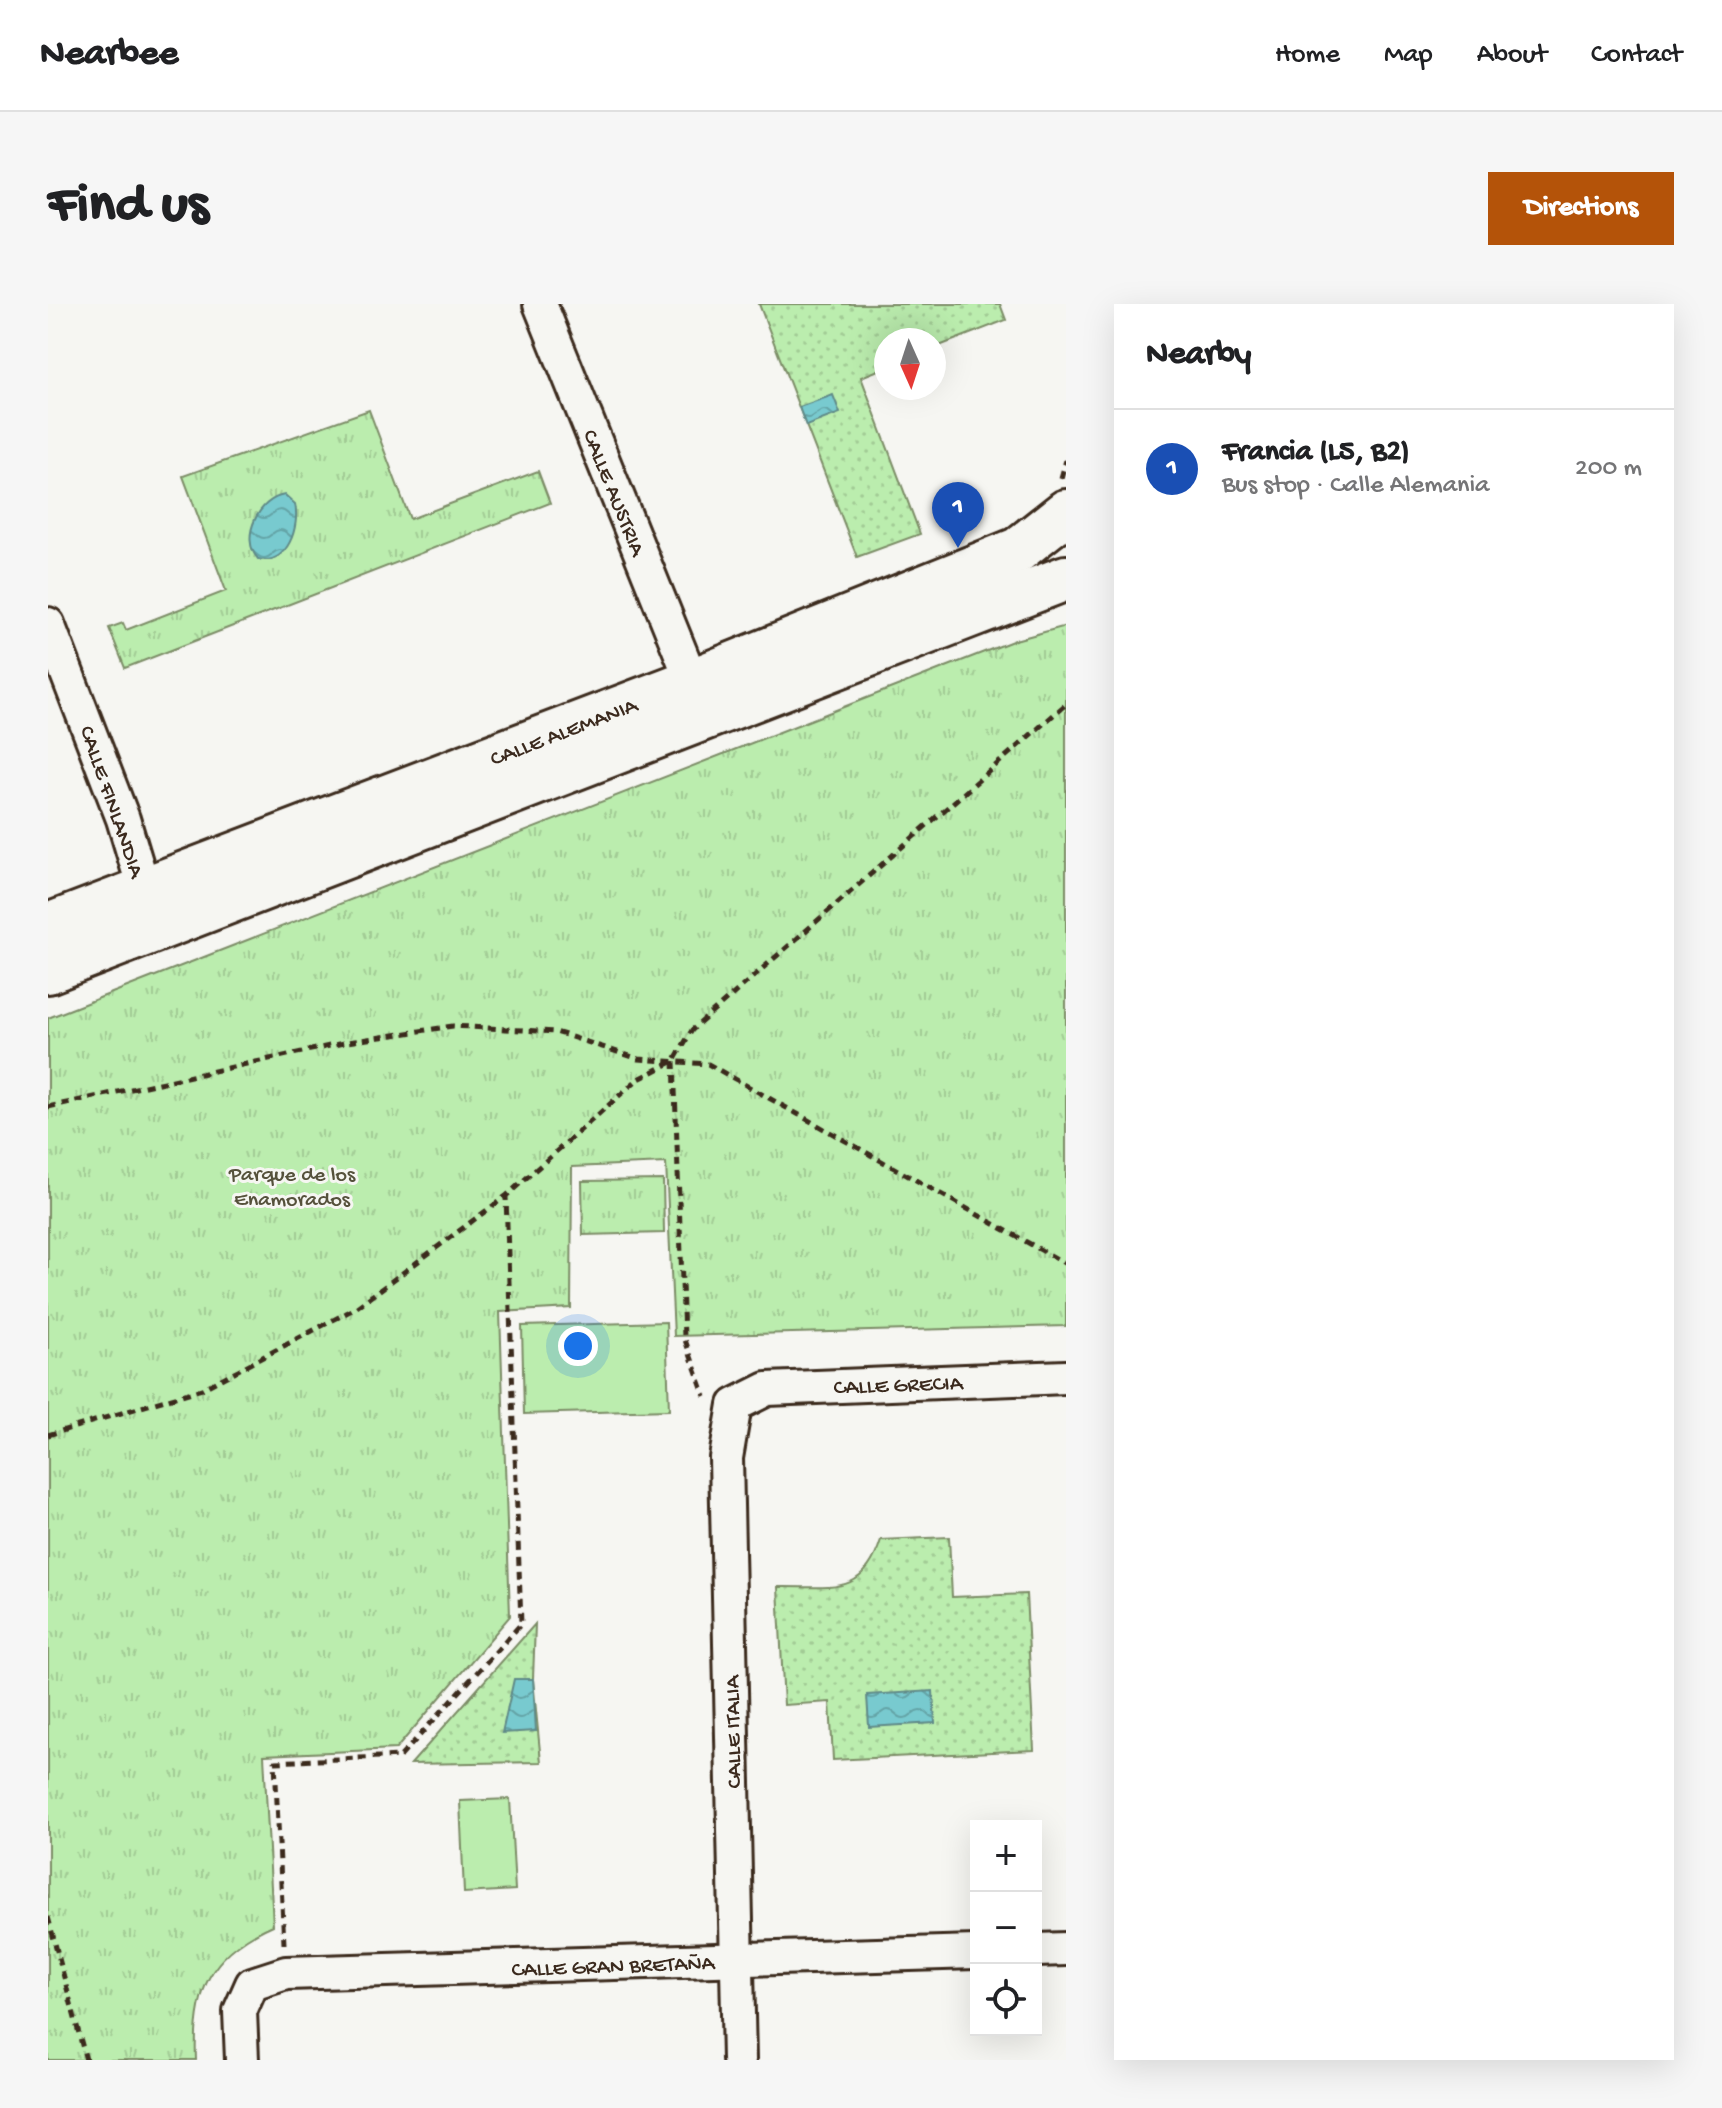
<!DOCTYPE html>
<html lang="en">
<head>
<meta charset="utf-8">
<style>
  :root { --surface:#fff; --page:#f6f6f6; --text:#202124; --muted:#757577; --line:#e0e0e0; --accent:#b45309 }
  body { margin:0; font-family:"Gochi Hand",sans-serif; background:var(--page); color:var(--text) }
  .controls { position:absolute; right:24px; bottom:24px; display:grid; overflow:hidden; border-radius:0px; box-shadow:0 8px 32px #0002 }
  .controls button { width:72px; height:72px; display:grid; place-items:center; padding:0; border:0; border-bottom:2px solid var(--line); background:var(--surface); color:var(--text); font:40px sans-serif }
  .compass { position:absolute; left:826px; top:24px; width:72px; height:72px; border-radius:50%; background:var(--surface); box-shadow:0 8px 32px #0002; rotate:177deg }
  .you { position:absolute; left:530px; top:1042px; width:28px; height:28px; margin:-20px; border:6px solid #fff; border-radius:50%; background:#1a73e8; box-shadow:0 0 0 12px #1a73e833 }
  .badge { display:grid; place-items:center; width:52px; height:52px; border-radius:50%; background:var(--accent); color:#fff; font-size:26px; font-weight:700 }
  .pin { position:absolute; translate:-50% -66px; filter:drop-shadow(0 2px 4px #0008) }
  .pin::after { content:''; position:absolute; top:42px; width:28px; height:24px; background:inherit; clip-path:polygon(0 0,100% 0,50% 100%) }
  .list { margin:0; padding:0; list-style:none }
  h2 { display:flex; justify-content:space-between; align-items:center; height:104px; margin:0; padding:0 32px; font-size:34px }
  h2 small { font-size:26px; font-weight:400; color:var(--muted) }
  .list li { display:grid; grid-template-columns:52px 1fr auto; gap:24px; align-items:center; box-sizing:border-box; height:120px; padding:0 32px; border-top:2px solid var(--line) }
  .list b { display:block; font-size:30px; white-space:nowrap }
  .list p { margin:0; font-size:26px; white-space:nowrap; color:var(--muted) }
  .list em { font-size:26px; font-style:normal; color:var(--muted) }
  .icon { flex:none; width:44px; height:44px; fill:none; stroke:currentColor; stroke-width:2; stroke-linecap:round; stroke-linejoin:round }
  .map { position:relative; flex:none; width:1018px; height:1756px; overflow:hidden; border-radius:0px }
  header { display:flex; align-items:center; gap:48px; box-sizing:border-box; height:112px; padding:0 40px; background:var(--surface); border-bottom:2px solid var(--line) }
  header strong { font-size:38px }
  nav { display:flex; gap:44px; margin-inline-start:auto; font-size:28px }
  .intro { display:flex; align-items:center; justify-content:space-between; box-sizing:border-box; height:192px; padding:0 48px }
  h1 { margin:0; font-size:56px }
  .button { padding:20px 36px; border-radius:0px; background:var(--accent); color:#fff; font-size:28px; font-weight:700 }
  main { display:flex; gap:48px; padding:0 48px }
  aside { flex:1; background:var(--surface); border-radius:0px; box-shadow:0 8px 32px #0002 }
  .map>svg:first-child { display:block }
  .grass { fill:url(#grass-dots); stroke:#7b8c66; stroke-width:2 }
  .park { fill:url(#park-tufts); stroke:#7b8c66; stroke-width:2 }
  .pitch { fill:#bbedae; stroke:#7b8c66; stroke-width:2 }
  .water { fill:url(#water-waves); stroke:#608a88; stroke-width:2 }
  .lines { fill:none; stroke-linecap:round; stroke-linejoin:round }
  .street-casing { stroke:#3b2a1e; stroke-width:38 }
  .secondary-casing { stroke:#3b2a1e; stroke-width:50 }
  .path { stroke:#3b2a1e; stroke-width:5; stroke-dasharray:8 6; stroke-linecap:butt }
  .street { stroke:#f6f6f2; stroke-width:32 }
  .secondary { stroke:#f6f6f2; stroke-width:44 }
  .labels { text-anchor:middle; stroke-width:6; stroke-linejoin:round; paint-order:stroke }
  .street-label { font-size:22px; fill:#3b2a1e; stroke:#f6f6f2 }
  .park-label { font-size:22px; fill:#55513b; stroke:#f6f6f2 }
</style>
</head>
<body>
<header>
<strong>Nearbee</strong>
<nav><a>Home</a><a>Map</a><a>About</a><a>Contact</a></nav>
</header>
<div class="intro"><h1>Find us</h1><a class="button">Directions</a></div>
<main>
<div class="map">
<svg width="1018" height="1756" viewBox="0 0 1018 1756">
  <defs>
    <pattern id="grass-dots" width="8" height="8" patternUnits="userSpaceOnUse" patternTransform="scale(2)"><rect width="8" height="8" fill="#bbedae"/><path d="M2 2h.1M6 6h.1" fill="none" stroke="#a2cb95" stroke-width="1.8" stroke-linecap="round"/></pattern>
    <pattern id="park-tufts" width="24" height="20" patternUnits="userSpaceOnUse" patternTransform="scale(2)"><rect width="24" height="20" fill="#bbedae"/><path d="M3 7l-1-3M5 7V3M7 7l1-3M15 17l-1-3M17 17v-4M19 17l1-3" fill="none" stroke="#a2cb95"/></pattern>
    <pattern id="water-waves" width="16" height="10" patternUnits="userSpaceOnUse" patternTransform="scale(2)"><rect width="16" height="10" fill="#78cacf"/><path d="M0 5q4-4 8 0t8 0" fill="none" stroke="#64a4a7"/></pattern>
  </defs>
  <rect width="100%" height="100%" fill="#f6f6f2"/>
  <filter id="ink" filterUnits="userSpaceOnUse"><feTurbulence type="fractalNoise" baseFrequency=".0125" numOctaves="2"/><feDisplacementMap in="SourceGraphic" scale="16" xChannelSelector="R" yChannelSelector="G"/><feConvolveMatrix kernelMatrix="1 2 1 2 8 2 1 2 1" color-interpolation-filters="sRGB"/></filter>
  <g filter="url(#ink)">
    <g class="grass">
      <polygon points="711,0 952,0 958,16 886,44 886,36 838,36 838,63 813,73 872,230 809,253"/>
      <path d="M901,1233L904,1293L978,1290L986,1446L785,1456L782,1398L736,1401L730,1283C782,1282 815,1294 833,1236Z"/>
      <polygon points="487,1320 485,1375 493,1458 363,1460"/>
    </g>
    <g class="park">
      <polygon points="321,106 362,215 490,167 502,199 77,364 61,324 75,319 78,326 178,287 135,172"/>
      <path d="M1018,322V1022L626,1032L618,859L524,863L523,1004L452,1008L462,1312L348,1445L216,1451L225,1621C160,1650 145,1688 148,1756H0V714L967,336Z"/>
      <polygon points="615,876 616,929 535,931 534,877"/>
    </g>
    <g class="pitch">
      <polygon points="618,1018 621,1106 476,1110 474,1022"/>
      <polygon points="462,1495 467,1586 416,1589 412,1497"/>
    </g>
    <g class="water">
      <polygon points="785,91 792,109 758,122 751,103"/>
      <path d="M237,191L247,200C252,222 240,262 210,255C191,234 211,194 237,191Z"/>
      <polygon points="466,1375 485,1375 488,1427 454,1429"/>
      <polygon points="885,1387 887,1419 821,1423 819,1391"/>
    </g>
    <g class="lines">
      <defs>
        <g id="street">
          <polyline points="492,0 644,377"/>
          <polyline points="0,320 75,515 96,585"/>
          <polyline points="988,1646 1018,1645"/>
          <polyline points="194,1756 192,1707 204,1680 238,1669 928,1648"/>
          <polyline points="691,1756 678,1154 687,1101 719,1085 1018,1073"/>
        </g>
        <g id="secondary">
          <polyline points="0,622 644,377 970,246 1018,208"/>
          <polyline points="0,667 1018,274"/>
        </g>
      </defs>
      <use href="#street" class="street-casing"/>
      <use href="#secondary" class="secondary-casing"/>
      <g class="path">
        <polyline points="1013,174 1018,156"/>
        <polyline points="626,757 636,1033 657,1092"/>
        <polyline points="0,803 300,738 405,722 508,728 591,755 660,760 1018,960"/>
        <polyline points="0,1131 154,1085 306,1005 458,892 589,776 626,757 644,726 1018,400"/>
        <polyline points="0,1613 38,1756"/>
        <polyline points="236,1640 227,1458 353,1452 473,1320 458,893"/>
      </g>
      <use href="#street" class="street"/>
      <use href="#secondary" class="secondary"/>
    </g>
  </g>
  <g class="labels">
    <g class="street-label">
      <text transform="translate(568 188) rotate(68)" y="8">CALLE AUSTRIA</text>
      <text transform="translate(515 426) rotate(-21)" y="8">CALLE ALEMANIA</text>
      <text transform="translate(66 497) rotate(71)" y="8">CALLE FINLANDIA</text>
      <text transform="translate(850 1079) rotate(-2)" y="8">CALLE GRECIA</text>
      <text transform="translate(683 1428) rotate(-91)" y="8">CALLE ITALIA</text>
      <text transform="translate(565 1660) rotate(-2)" y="8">CALLE GRAN BRETAÑA</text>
    </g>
    <g class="park-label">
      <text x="244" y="876">Parque de los<tspan x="244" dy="25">Enamorados</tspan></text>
    </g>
  </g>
</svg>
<div class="controls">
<button>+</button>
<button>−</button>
<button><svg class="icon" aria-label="locate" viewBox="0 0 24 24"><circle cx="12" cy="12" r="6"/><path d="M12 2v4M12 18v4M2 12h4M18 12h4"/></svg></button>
</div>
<svg class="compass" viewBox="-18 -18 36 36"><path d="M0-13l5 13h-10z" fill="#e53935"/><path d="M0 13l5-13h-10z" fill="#757577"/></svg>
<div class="you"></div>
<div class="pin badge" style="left:910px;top:244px;background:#1a4fb4">1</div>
</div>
<aside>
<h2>Nearby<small></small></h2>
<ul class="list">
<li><span class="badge" style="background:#1a4fb4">1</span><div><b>Francia (L5, B2)</b><p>Bus stop · Calle Alemania</p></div><em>200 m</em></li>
</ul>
</aside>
</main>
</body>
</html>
